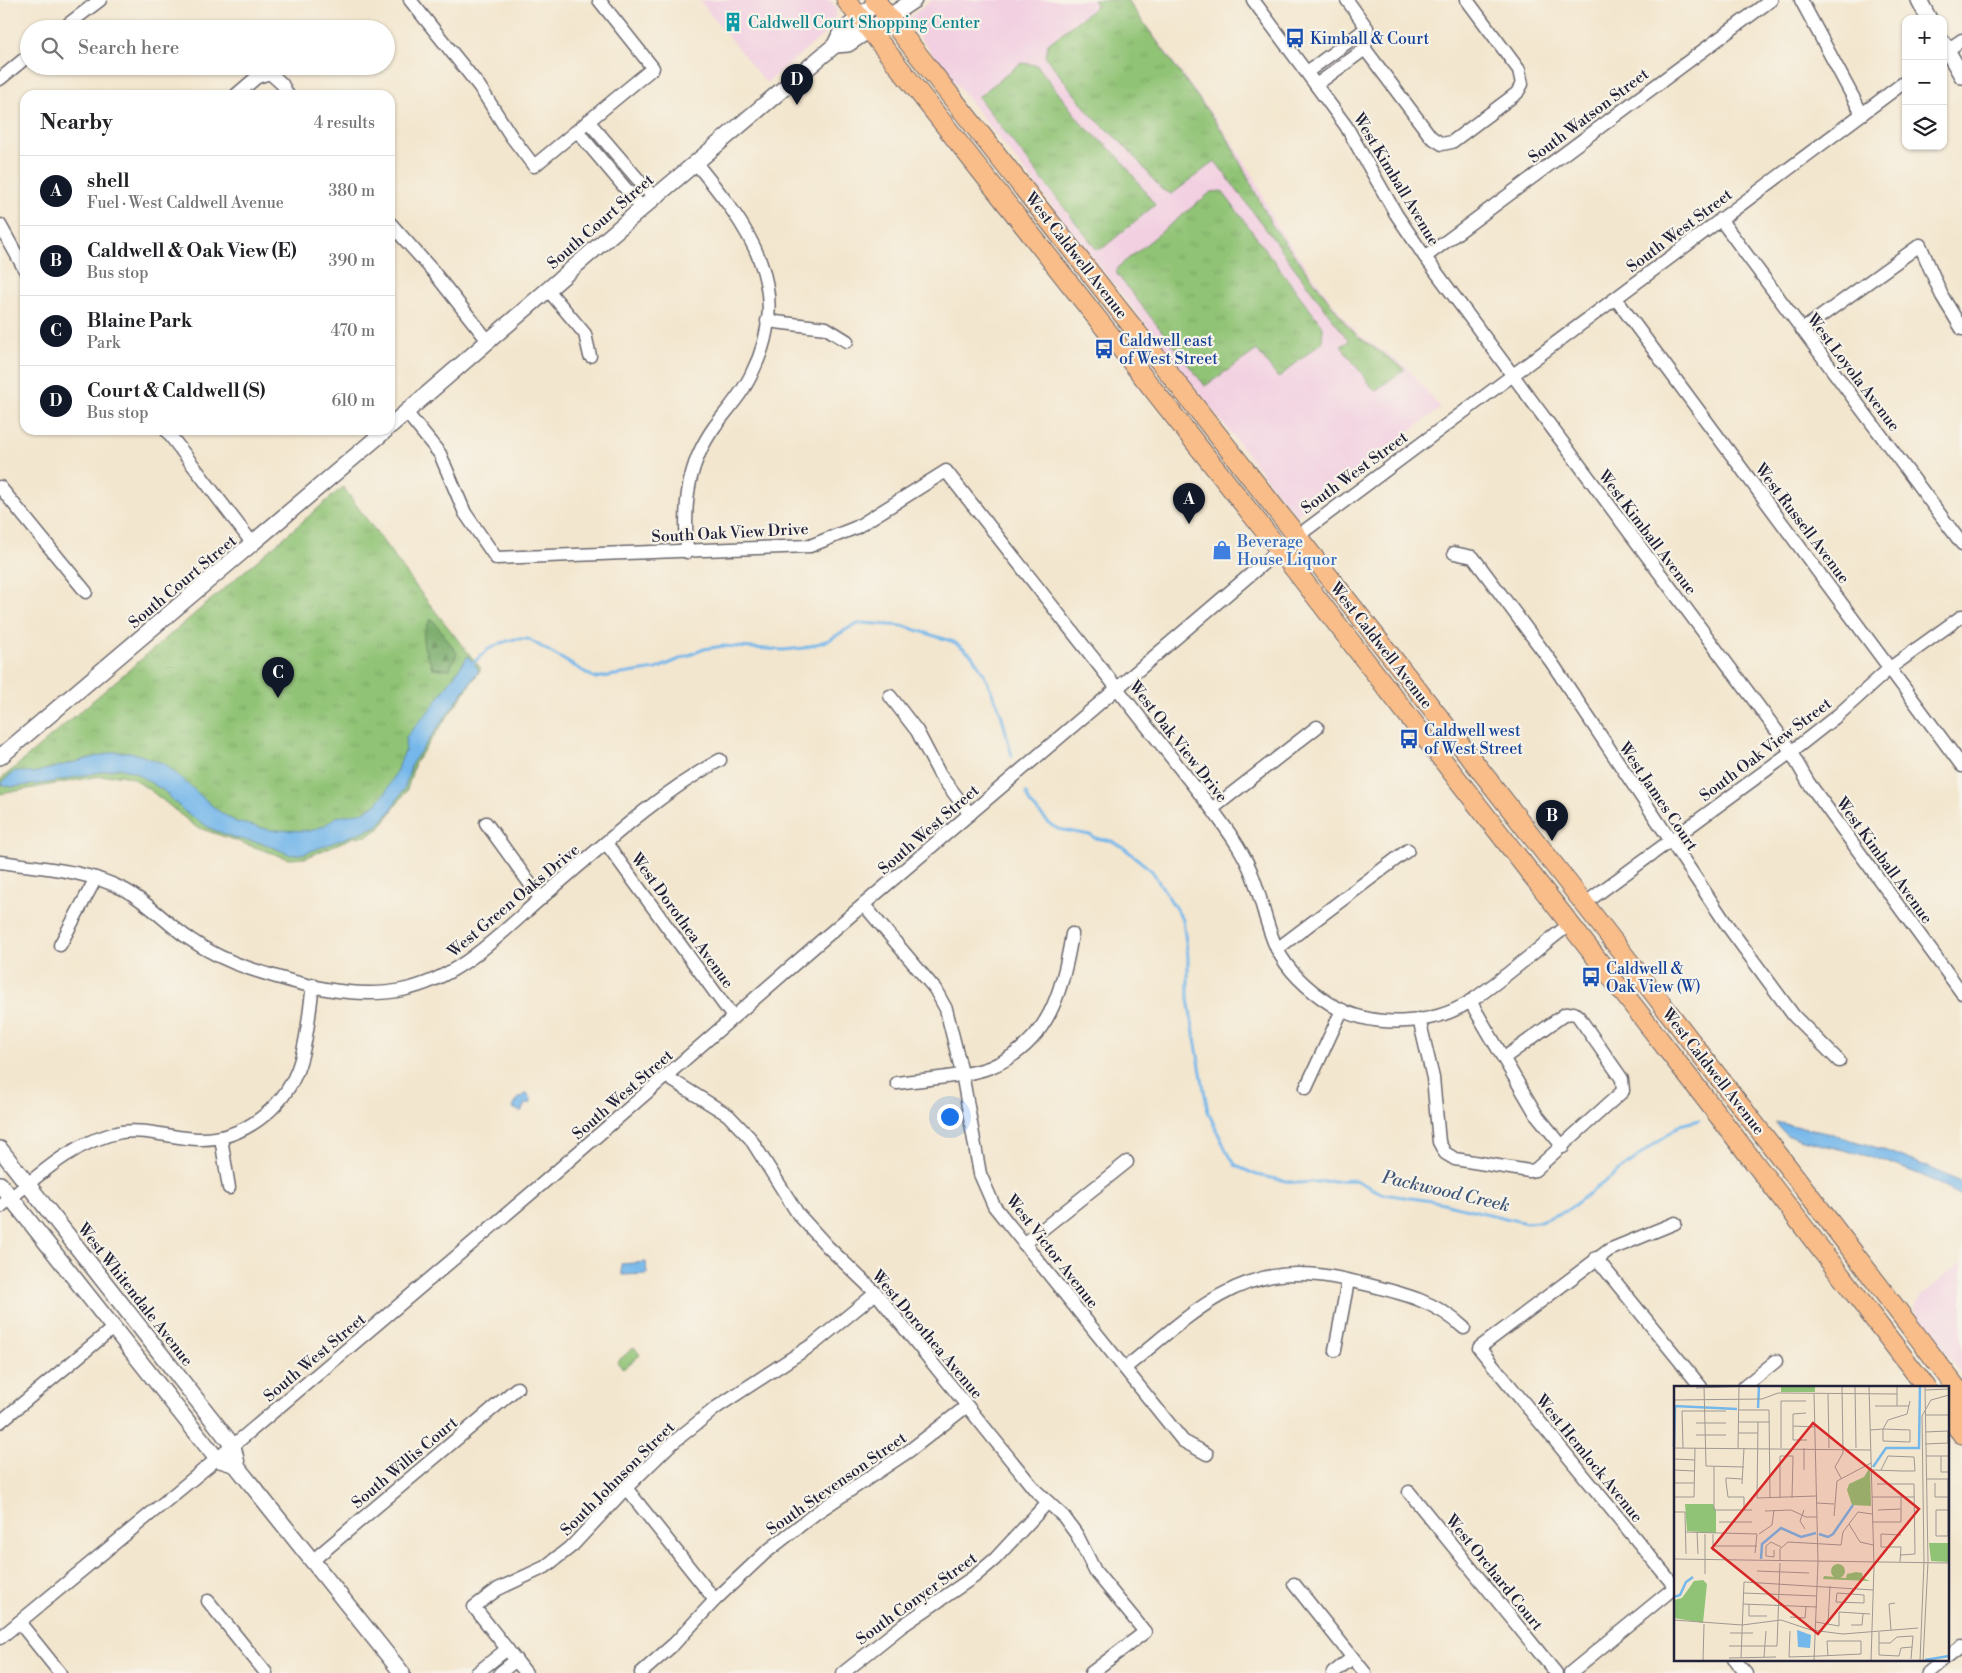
<!DOCTYPE html>
<html lang="en">
<head>
<meta charset="utf-8">
<style>
  :root { --surface:#fff; --page:#f2f2f2; --text:#202124; --muted:#757577; --line:#e0e0e0; --accent:#111827 }
  body { margin:0; font-family:"Libre Bodoni",serif; background:var(--page); color:var(--text) }
  .controls { position:absolute; right:15px; top:15px; display:grid; overflow:hidden; border-radius:10px; box-shadow:0 1px 4px #0004 }
  .controls button { width:45px; height:45px; display:grid; place-items:center; padding:0; border:0; border-bottom:1px solid var(--line); background:var(--surface); color:var(--text); font:25px sans-serif }
  .you { position:absolute; left:949px; top:1116px; width:18px; height:18px; margin:-12px; border:4px solid #fff; border-radius:50%; background:#1a73e8; box-shadow:0 0 0 8px #1a73e833 }
  .badge { display:grid; place-items:center; width:32px; height:32px; border-radius:50%; background:var(--accent); color:#fff; font-size:16px; font-weight:700 }
  .pin { position:absolute; translate:-50% -41px; filter:drop-shadow(0 1px 2px #0008) }
  .pin::after { content:''; position:absolute; top:26px; width:18px; height:15px; background:inherit; clip-path:polygon(0 0,100% 0,50% 100%) }
  .list { margin:0; padding:0; list-style:none }
  h2 { display:flex; justify-content:space-between; align-items:center; height:65px; margin:0; padding:0 20px; font-size:21px }
  h2 small { font-size:16px; font-weight:400; color:var(--muted) }
  .list li { display:grid; grid-template-columns:32px 1fr auto; gap:15px; align-items:center; box-sizing:border-box; height:70px; padding:0 20px; border-top:1px solid var(--line) }
  .list b { display:block; font-size:19px; white-space:nowrap }
  .list p { margin:0; font-size:16px; white-space:nowrap; color:var(--muted) }
  .list em { font-size:16px; font-style:normal; color:var(--muted) }
  .icon { flex:none; width:28px; height:28px; fill:none; stroke:currentColor; stroke-width:2; stroke-linecap:round; stroke-linejoin:round }
  .map { position:relative; flex:none; width:1962px; height:1673px; overflow:hidden }
  .search { position:absolute; background:var(--surface); box-shadow:0 1px 4px #0004; left:20px; top:20px; width:375px; height:55px; display:flex; align-items:center; gap:12px; box-sizing:border-box; padding:0 18px; border-radius:28px; color:var(--muted); font-size:19px }
  .panel { position:absolute; background:var(--surface); box-shadow:0 1px 4px #0004; left:20px; top:90px; width:375px; height:345px; border-radius:15px }
  .map>svg:first-child { display:block }
  .built { fill:#f2cfe1 }
  .grass { fill:url(#grass-tufts); stroke:#597258 }
  .forest { fill:url(#forest-firs); stroke:#4b6650 }
  .pitch { fill:#90c375; stroke:#597258 }
  .water { fill:#74b7ea; stroke:#4b6c92 }
  .lines { fill:none; stroke-linecap:round; stroke-linejoin:round }
  .stream { stroke:#74b7ea; stroke-width:3 }
  .minor-casing { stroke:#6b676e; stroke-width:15 }
  .tertiary-casing { stroke:#6b676e; stroke-width:18 }
  .primary-casing { stroke:#6b676e; stroke-width:21 }
  .minor { stroke:#fff; stroke-width:12 }
  .tertiary { stroke:#fff; stroke-width:15 }
  .primary { stroke:#f8bd89; stroke-width:19 }
  .labels { text-anchor:middle; stroke-width:4.5; stroke-linejoin:round; paint-order:stroke }
  .culture-label { font-size:16px; fill:#0d838f; stroke:#f7f3e8; text-anchor:start }
  .transit-label { font-size:16px; fill:#164399; stroke:#f7f3e8; text-anchor:start }
  .street-label { font-size:16px; fill:#22223b; stroke:#f7f3e8 }
  .shop-label { font-size:16px; fill:#366cbe; stroke:#f7f3e8; text-anchor:start }
  .water-label { font-size:18px; font-style:italic; fill:#3f5678; stroke:#f7f3e8 }
  .inset-river { fill:none; stroke:#74b7ea; stroke-width:2.5 }
  .inset-road { fill:none; stroke:#9f9893; stroke-width:1 }
  .view { fill:#d62828; fill-opacity:0.15; stroke:#d62828; stroke-width:2.5 }
  .inset-edge { fill:none; stroke:#22223b; stroke-width:2.5 }
</style>
</head>
<body>
<div class="map">
<svg width="1962" height="1673" viewBox="0 0 1962 1673">
  <defs>
    <pattern id="grass-tufts" width="24" height="20" patternUnits="userSpaceOnUse" patternTransform="scale(1.25)"><rect width="24" height="20" fill="#90c375"/><path d="M3 7l-1-3M5 7V3M7 7l1-3M15 17l-1-3M17 17v-4M19 17l1-3" fill="none" stroke="#7ca766"/></pattern>
    <pattern id="forest-firs" width="22" height="20" patternUnits="userSpaceOnUse" patternTransform="scale(1.25)"><rect width="22" height="20" fill="#74a966"/><path d="M5 1l3.5 6h-7zM16 11l3.5 6h-7z" fill="#5f8955"/></pattern>
  </defs>
  <rect width="100%" height="100%" fill="#f7f3e8"/>
  <filter id="ink" filterUnits="userSpaceOnUse"><feTurbulence type="fractalNoise" baseFrequency=".02" numOctaves="2"/><feDisplacementMap in="SourceGraphic" scale="10" xChannelSelector="R" yChannelSelector="G"/><feConvolveMatrix kernelMatrix="1 2 1 2 8 2 1 2 1" color-interpolation-filters="sRGB"/></filter>
  <filter id="wash" filterUnits="userSpaceOnUse"><feTurbulence type="fractalNoise" baseFrequency=".0096" numOctaves="4" result="noise"/><feDisplacementMap in="SourceGraphic" scale="20" xChannelSelector="R" yChannelSelector="G"/><feGaussianBlur stdDeviation="1.12" result="paint"/><feColorMatrix in="noise" values="0 0 0 0 0 0 0 0 0 0 0 0 0 0 0 0 0 1.4 0 .05"/><feComposite in="paint" operator="in"/></filter>
  <g filter="url(#wash)">
    <rect width="100%" height="100%" fill="#f3e6ce"/>
    <g class="built">
      <polygon points="699,0 830,0 837,8 833,27 766,83"/>
      <polygon points="932,0 1128,0 1231,140 1255,178 1274,222 1343,317 1359,335 1408,368 1441,408 1296,516 906,20"/>
      <polygon points="1962,1262 1962,1375 1918,1317 1915,1307 1920,1297"/>
    </g>
    <g class="grass">
      <polygon points="1093,0 1127,0 1228,139 1272,225 1347,325 1360,338 1405,369 1375,391 1341,346 1349,341 1215,161 1172,194 1162,190 1129,150 1090,114 1045,56 1048,44 1097,6"/>
      <polygon points="1021,63 1037,65 1083,125 1119,157 1155,205 1103,248 1097,250 978,97"/>
      <polygon points="1222,191 1323,327 1322,342 1278,378 1257,350 1205,386 1116,273 1118,267 1211,192"/>
      <polygon points="343,487 421,593 481,669 415,763 407,790 380,828 367,836 354,837 305,858 289,859 196,827 150,790 132,778 120,775 94,777 0,794 0,780"/>
    </g>
    <path class="forest" d="M430,620H433L457,653L450,669L432,668C425,645 417,644 430,620Z"/>
    <polygon class="pitch" points="634,1347 640,1355 623,1369 617,1362"/>
    <g class="water">
      <polygon points="468,656 479,670 412,763 405,787 390,812 377,826 306,853 291,855 263,843 234,838 210,828 185,812 164,791 134,772 119,768 46,783 12,787 0,784 15,771 33,773 114,752 131,752 165,764 217,810 236,822 271,830 310,831 325,825 336,817 364,812 377,803 386,792 395,774 405,751 406,737 432,707"/>
      <polygon points="526,1093 531,1099 531,1103 525,1104 521,1112 513,1108 517,1100"/>
      <path d="M1775,1122C1840,1134 1903,1153 1962,1183V1196L1921,1175L1879,1159L1787,1136Z"/>
      <polygon points="646,1262 647,1274 622,1275 621,1264"/>
    </g>
    <g class="lines">
      <g class="stream">
        <polyline points="470,666 487,650 501,643 515,639 528,639 595,678 656,669 704,649 723,646 783,650 804,648 829,640 854,625 863,623 904,626 954,642 971,654 983,672 1001,713 1012,756"/>
        <polyline points="1026,793 1030,803 1051,825 1058,829 1090,835 1095,838 1112,841 1124,848 1152,871 1183,920 1188,957 1188,999 1208,1112 1225,1148 1236,1166 1257,1175 1296,1183 1355,1180 1383,1194 1439,1202 1526,1223 1538,1222 1566,1211 1680,1125 1699,1120"/>
      </g>
    </g>
  </g>
  <g filter="url(#ink)">
    <g class="lines">
      <defs>
        <g id="minor">
          <polyline points="410,0 479,86 511,136 534,166 653,68 599,0"/>
          <polyline points="1253,0 1346,126 1396,214 1425,257 1785,742 1808,782 1962,993"/>
          <polyline points="1347,0 1367,28 1365,49 1431,137 1442,144 1452,142 1517,93 1522,84 1519,70 1467,0"/>
          <polyline points="1801,0 1862,114"/>
          <polyline points="62,29 100,0"/>
          <polyline points="1943,53 1962,40"/>
          <polyline points="1307,72 1367,28"/>
          <polyline points="0,79 29,55"/>
          <polyline points="1316,85 1365,49"/>
          <polyline points="236,95 257,77 270,73 282,84 288,95"/>
          <polyline points="588,121 654,198"/>
          <polyline points="577,131 642,208"/>
          <polyline points="1720,219 1962,544"/>
          <polyline points="390,223 432,270 489,342"/>
          <polyline points="0,225 25,270"/>
          <polyline points="1425,257 1771,0"/>
          <polyline points="548,290 585,334 590,356"/>
          <polyline points="1616,299 1962,766"/>
          <polyline points="767,321 826,328 847,341"/>
          <polyline points="1802,330 1920,245 1942,296 1962,329"/>
          <path d="M406,412L440,454L465,513L496,558L810,546L857,527L946,471L1212,809C1227,830 1244,851 1253,877C1262,900 1266,926 1277,949C1289,973 1310,991 1332,1005C1372,1029 1432,1026 1471,1001C1505,978 1537,949 1570,924"/>
          <polyline points="166,430 253,544"/>
          <polyline points="0,487 86,592"/>
          <path d="M687,552C684,505 686,466 715,426C728,409 743,393 752,373C795,287 748,227 695,162"/>
          <polyline points="1454,553 1473,557 1552,663 1727,925 1794,1016 1839,1061"/>
          <polyline points="890,696 917,731 940,775 970,814"/>
          <polyline points="1212,809 1317,727"/>
          <polyline points="486,823 541,899"/>
          <polyline points="606,843 733,1017"/>
          <path d="M0,862C42,868 87,870 125,890C149,903 166,923 188,938C207,951 229,962 251,969C297,984 353,1000 402,990C458,979 498,936 539,900C597,851 653,797 720,760"/>
          <polyline points="1584,904 1791,752 1838,715 1890,668 1962,616"/>
          <polyline points="864,905 935,989 946,1009 962,1073 980,1174 994,1206 1183,1441 1207,1454"/>
          <polyline points="60,945 96,878"/>
          <polyline points="1277,949 1408,850"/>
          <polyline points="1470,1001 1536,1114 1563,1147"/>
          <polyline points="1419,1019 1433,1078 1439,1142 1445,1153 1455,1159 1529,1171 1535,1170 1623,1091 1622,1079 1578,1016 1574,1013 1565,1014 1504,1058"/>
          <polyline points="667,1077 728,1115 750,1138 798,1214 828,1247 876,1293 1035,1490 1064,1517 1077,1535 1095,1571 1145,1632 1091,1673"/>
          <path d="M897,1083C926,1079 965,1077 991,1067C1049,1043 1063,990 1072,934"/>
          <polyline points="1306,1088 1342,1010"/>
          <polyline points="221,1138 229,1188"/>
          <path d="M0,1207C37,1177 73,1141 121,1132C148,1128 174,1139 200,1139C242,1140 282,1109 297,1071C307,1045 309,1013 313,985"/>
          <polyline points="1675,1223 1609,1250 1479,1348 1676,1588"/>
          <polyline points="1024,1244 1127,1162"/>
          <polyline points="1596,1258 1701,1387"/>
          <polyline points="1335,1350 1348,1281"/>
          <path d="M1125,1368C1178,1326 1229,1271 1302,1274C1324,1274 1347,1280 1369,1285C1405,1294 1437,1302 1464,1328"/>
          <polyline points="1744,1387 1776,1361"/>
          <polyline points="0,1422 113,1328"/>
          <polyline points="626,1488 715,1600"/>
          <polyline points="1409,1492 1556,1673"/>
          <polyline points="312,1561 517,1388"/>
          <polyline points="1294,1584 1365,1673"/>
          <polyline points="208,1601 266,1673"/>
          <polyline points="19,1622 60,1673"/>
          <polyline points="0,1638 241,1439 542,1184 822,940 1279,550 1906,81"/>
          <polyline points="1948,1657 1962,1646"/>
          <polyline points="1734,1659 1746,1673"/>
          <polyline points="477,1673 507,1649"/>
          <polyline points="500,1673 516,1660"/>
          <polyline points="526,1673 474,1607 498,1589 545,1567 573,1545 626,1488 670,1445 717,1407 815,1343 876,1293"/>
          <polyline points="641,1673 674,1644 715,1600 765,1553 816,1513 909,1451 967,1406"/>
          <polyline points="843,1673 902,1626 975,1576 995,1559 1048,1502"/>
          <polyline points="1333,1673 1352,1658"/>
          <polyline points="1570,1673 1675,1587"/>
          <polyline points="1928,1673 1945,1659"/>
        </g>
        <g id="tertiary">
          <polyline points="1919,0 1929,19"/>
          <polyline points="1943,43 1962,76"/>
          <polyline points="835,45 848,44 914,0"/>
          <polyline points="390,426 654,198 835,45 840,34 879,0"/>
          <polyline points="0,757 386,430"/>
          <polyline points="0,1149 233,1446 238,1468 402,1673"/>
          <polyline points="0,1184 217,1459 236,1465"/>
        </g>
        <g id="primary">
          <polyline points="846,0 1264,530 1708,1102 1926,1387"/>
          <path d="M875,0C1240,463 1605,925 1962,1395"/>
          <polyline points="1948,1397 1962,1415"/>
          <polyline points="1948,1416 1962,1434"/>
        </g>
      </defs>
      <use href="#minor" class="minor-casing"/>
      <use href="#tertiary" class="tertiary-casing"/>
      <use href="#primary" class="primary-casing"/>
      <use href="#minor" class="minor"/>
      <use href="#tertiary" class="tertiary"/>
      <use href="#primary" class="primary"/>
    </g>
  </g>
  <defs>
    <symbol id="building-bare" viewBox="-9 -9 18 18"><path d="M-4-6H4V6H1V3H-1V6H-4ZM-2.5-4.3h1.7v1.8h-1.7ZM.8-4.3h1.7v1.8H.8ZM-2.5-1h1.7V.8h-1.7ZM.8-1h1.7V.8H.8Z" fill="#0f9aa8" stroke="#f7f3e8" stroke-width="2.5" paint-order="stroke"/></symbol>
    <symbol id="bus-bare" viewBox="-9 -9 18 18"><path d="M-5-6H5V4H4V6H2V4H-2V6H-4V4H-5ZM-3.5-4V0h7V-4ZM-3.5 1.2v1.5H-2V1.2ZM2 1.2v1.5H3.5V1.2Z" fill="#1a4fb4" stroke="#f7f3e8" stroke-width="2.5" paint-order="stroke"/></symbol>
    <symbol id="shop-bare" viewBox="-9 -9 18 18"><path d="M-5-2.5h2.3a2.7 3.5 0 0 1 5.4 0H5L5.5 6h-11ZM-1.5-2.5h3a1.5 2.3 0 0 0-3 0Z" fill="#3f7fe0" stroke="#f7f3e8" stroke-width="2.5" paint-order="stroke"/></symbol>
  </defs>
  <g fill-rule="evenodd">
    <use href="#building-bare" x="719" y="8" width="28" height="28"/>
    <use href="#bus-bare" x="1281" y="24" width="28" height="28"/>
    <use href="#bus-bare" x="1090" y="335" width="28" height="28"/>
    <use href="#shop-bare" x="1208" y="536" width="28" height="28"/>
    <use href="#bus-bare" x="1395" y="725" width="28" height="28"/>
    <use href="#bus-bare" x="1577" y="963" width="28" height="28"/>
  </g>
  <g class="labels">
    <g class="culture-label">
      <text x="748" y="28">Caldwell Court Shopping Center</text>
    </g>
    <g class="transit-label">
      <text x="1310" y="44">Kimball &amp; Court</text>
      <text x="1119" y="346">Caldwell east<tspan x="1119" dy="18">of West Street</tspan></text>
      <text x="1424" y="736">Caldwell west<tspan x="1424" dy="18">of West Street</tspan></text>
      <text x="1606" y="974">Caldwell &amp;<tspan x="1606" dy="18">Oak View (W)</tspan></text>
    </g>
    <g class="street-label">
      <text transform="translate(1588 115) rotate(-37)" y="6">South Watson Street</text>
      <text transform="translate(1397 179) rotate(59)" y="6">West Kimball Avenue</text>
      <text transform="translate(600 221) rotate(-41)" y="6">South Court Street</text>
      <text transform="translate(1679 230) rotate(-37)" y="6">South West Street</text>
      <text transform="translate(1077 255) rotate(52)" y="6">West Caldwell Avenue</text>
      <text transform="translate(1854 372) rotate(53)" y="6">West Loyola Avenue</text>
      <text transform="translate(1354 472) rotate(-36)" y="6">South West Street</text>
      <text transform="translate(1803 523) rotate(53)" y="6">West Russell Avenue</text>
      <text transform="translate(730 532) rotate(-3)" y="6">South Oak View Drive</text>
      <text transform="translate(1648 532) rotate(53)" y="6">West Kimball Avenue</text>
      <text transform="translate(182 581) rotate(-40)" y="6">South Court Street</text>
      <text transform="translate(1382 645) rotate(52)" y="6">West Caldwell Avenue</text>
      <text transform="translate(1179 741) rotate(52)" y="6">West Oak View Drive</text>
      <text transform="translate(1765 749) rotate(-37)" y="6">South Oak View Street</text>
      <text transform="translate(1659 796) rotate(56)" y="6">West James Court</text>
      <text transform="translate(928 829) rotate(-41)" y="6">South West Street</text>
      <text transform="translate(1885 860) rotate(54)" y="6">West Kimball Avenue</text>
      <text transform="translate(513 900) rotate(-40)" y="6">West Green Oaks Drive</text>
      <text transform="translate(683 920) rotate(54)" y="6">West Dorothea Avenue</text>
      <text transform="translate(1714 1071) rotate(52)" y="6">West Caldwell Avenue</text>
      <text transform="translate(622 1094) rotate(-41)" y="6">South West Street</text>
      <text transform="translate(1053 1251) rotate(52)" y="6">West Victor Avenue</text>
      <text transform="translate(136 1294) rotate(52)" y="6">West Whitendale Avenue</text>
      <text transform="translate(928 1334) rotate(50)" y="6">West Dorothea Avenue</text>
      <text transform="translate(314 1357) rotate(-40)" y="6">South West Street</text>
      <text transform="translate(1590 1458) rotate(51)" y="6">West Hemlock Avenue</text>
      <text transform="translate(404 1462) rotate(-40)" y="6">South Willis Court</text>
      <text transform="translate(617 1478) rotate(-45)" y="6">South Johnson Street</text>
      <text transform="translate(836 1483) rotate(-35)" y="6">South Stevenson Street</text>
      <text transform="translate(1495 1572) rotate(51)" y="6">West Orchard Court</text>
      <text transform="translate(916 1598) rotate(-36)" y="6">South Conyer Street</text>
    </g>
    <g class="shop-label">
      <text x="1237" y="547">Beverage<tspan x="1237" dy="18">House Liquor</tspan></text>
    </g>
    <g class="water-label">
      <text transform="translate(1446 1191) rotate(13)" y="6">Packwood Creek</text>
    </g>
  </g>
  <g transform="translate(1674 1386)">
    <rect width="275" height="275" fill="#f3e6ce"/>
    <path d="M107,0H141V6H107ZM196,81L197,120L178,119L173,104L175,98L190,91ZM11,118H39L42,125V147L13,145ZM255,157H275V176L257,175ZM157 185a7 7 0 1 1 14 0a7 7 0 1 1-14 0ZM182,186L188,187L189,192L196,195L149,193L150,190L172,192L173,188ZM29,194L33,198L29,237L0,232V214L8,212L20,195Z" fill="#90c375"/>
    <path d="M123,244L137,249L136,262L124,261Z" fill="#74b7ea"/>
    <path class="inset-river" d="M84,22L85,0M0,61L1,20L63,23M199,81L212,62H245L246,0M145,148L154,151L159,148L179,119M87,173L88,158L107,142L127,151L142,147M0,211L6,209L12,196L19,191M251,274L275,270"/>
    <path class="inset-road" d="M30,0L32,80L70,81M181,0L182,62M195,0L200,180L197,275M223,0V20M22,2L78,0M251,4L275,3M154,8L155,62M0,14L88,13L104,7L223,8M201,20H235M64,24H95L96,112M132,27L119,28V54H133M251,29H275M64,36H96M84,36L83,112L142,110M22,37H52M119,40L141,41M196,44L209,43L236,44V56L209,55V43L214,34L233,28L236,15M251,46L274,45V57L251,58M64,47H84M22,49H52M0,62L197,64M9,62L8,25H52M64,62L65,1M107,62V15H132M130,62V84M252,70H275M267,70V86H275M0,73L21,74M40,80V124H78M0,84L20,85M197,84H199L228,85H241L240,71L214,70L207,84M167,92L161,81L169,67L168,0M68,93L52,92V96L54,111H70V124M252,93H274M274,93V150M0,97H20M261,97V111H274M68,98L70,62M203,98H240L241,168L227,169M0,111H20L21,62M198,111H240M106,112V70H119L118,112M143,117L160,118M130,124L126,135L131,143M204,124L227,123M91,125L117,124L132,131H143M0,126H11L12,168M0,130V173M160,130L163,95L197,77M45,136H78M198,136H227V111M175,138L186,156L199,159M11,146L83,148L81,167M23,146L24,168M39,148V165M85,148L98,139L100,124M274,150H262V124H274M40,160H83M100,164V171L92,170V160L97,156L107,161M0,173L275,177M106,175V163L114,156L167,159L169,146L184,126L198,128M226,176L227,161H207V148L227,149M83,185L135,187M31,188V148M69,207L143,210M163,207L190,209V217L162,216ZM69,218L143,221M75,218V230H93M116,231L131,232L132,221M0,234L68,239L107,234L137,244L169,248L244,242M142,236L165,240V226L196,228M154,238L156,200M177,239H188L189,228M217,244L215,218L221,217M116,245L115,271L146,270L187,268V255H153L154,270M205,246V269L225,270L227,262L238,261M56,247H79M205,257H216L223,251L239,250L237,273M55,260H103L106,177M90,271L92,245M55,272L102,271M67,272L70,196L199,204M29,275L30,238M140,275L144,176L140,7M246,275L250,176L248,30L257,14L275,9M249,275L254,176L251,0"/>
    <path class="view" d="M139,37L245,123L144,248L38,162Z"/>
    <rect width="275" height="275" class="inset-edge"/>
  </g>
</svg>
<div class="controls">
<button>+</button>
<button>−</button>
<button><svg class="icon" aria-label="layers" viewBox="0 0 24 24"><path d="M12 4l9 5-9 5-9-5zM3 14l9 5 9-5"/></svg></button>
</div>
<div class="you"></div>
<div class="pin badge" style="left:1189px;top:524px">A</div>
<div class="pin badge" style="left:1552px;top:841px">B</div>
<div class="pin badge" style="left:278px;top:698px">C</div>
<div class="pin badge" style="left:797px;top:105px">D</div>
<div class="search"><svg class="icon" aria-label="search" viewBox="0 0 24 24"><circle cx="10" cy="10" r="6"/><path d="M15 15l6 6"/></svg>Search here</div>
<section class="panel">
<h2>Nearby<small>4 results</small></h2>
<ul class="list">
<li><span class="badge">A</span><div><b>shell</b><p>Fuel · West Caldwell Avenue</p></div><em>380 m</em></li>
<li><span class="badge">B</span><div><b>Caldwell &amp; Oak View (E)</b><p>Bus stop</p></div><em>390 m</em></li>
<li><span class="badge">C</span><div><b>Blaine Park</b><p>Park</p></div><em>470 m</em></li>
<li><span class="badge">D</span><div><b>Court &amp; Caldwell (S)</b><p>Bus stop</p></div><em>610 m</em></li>
</ul>
</section>
</div>
</body>
</html>
